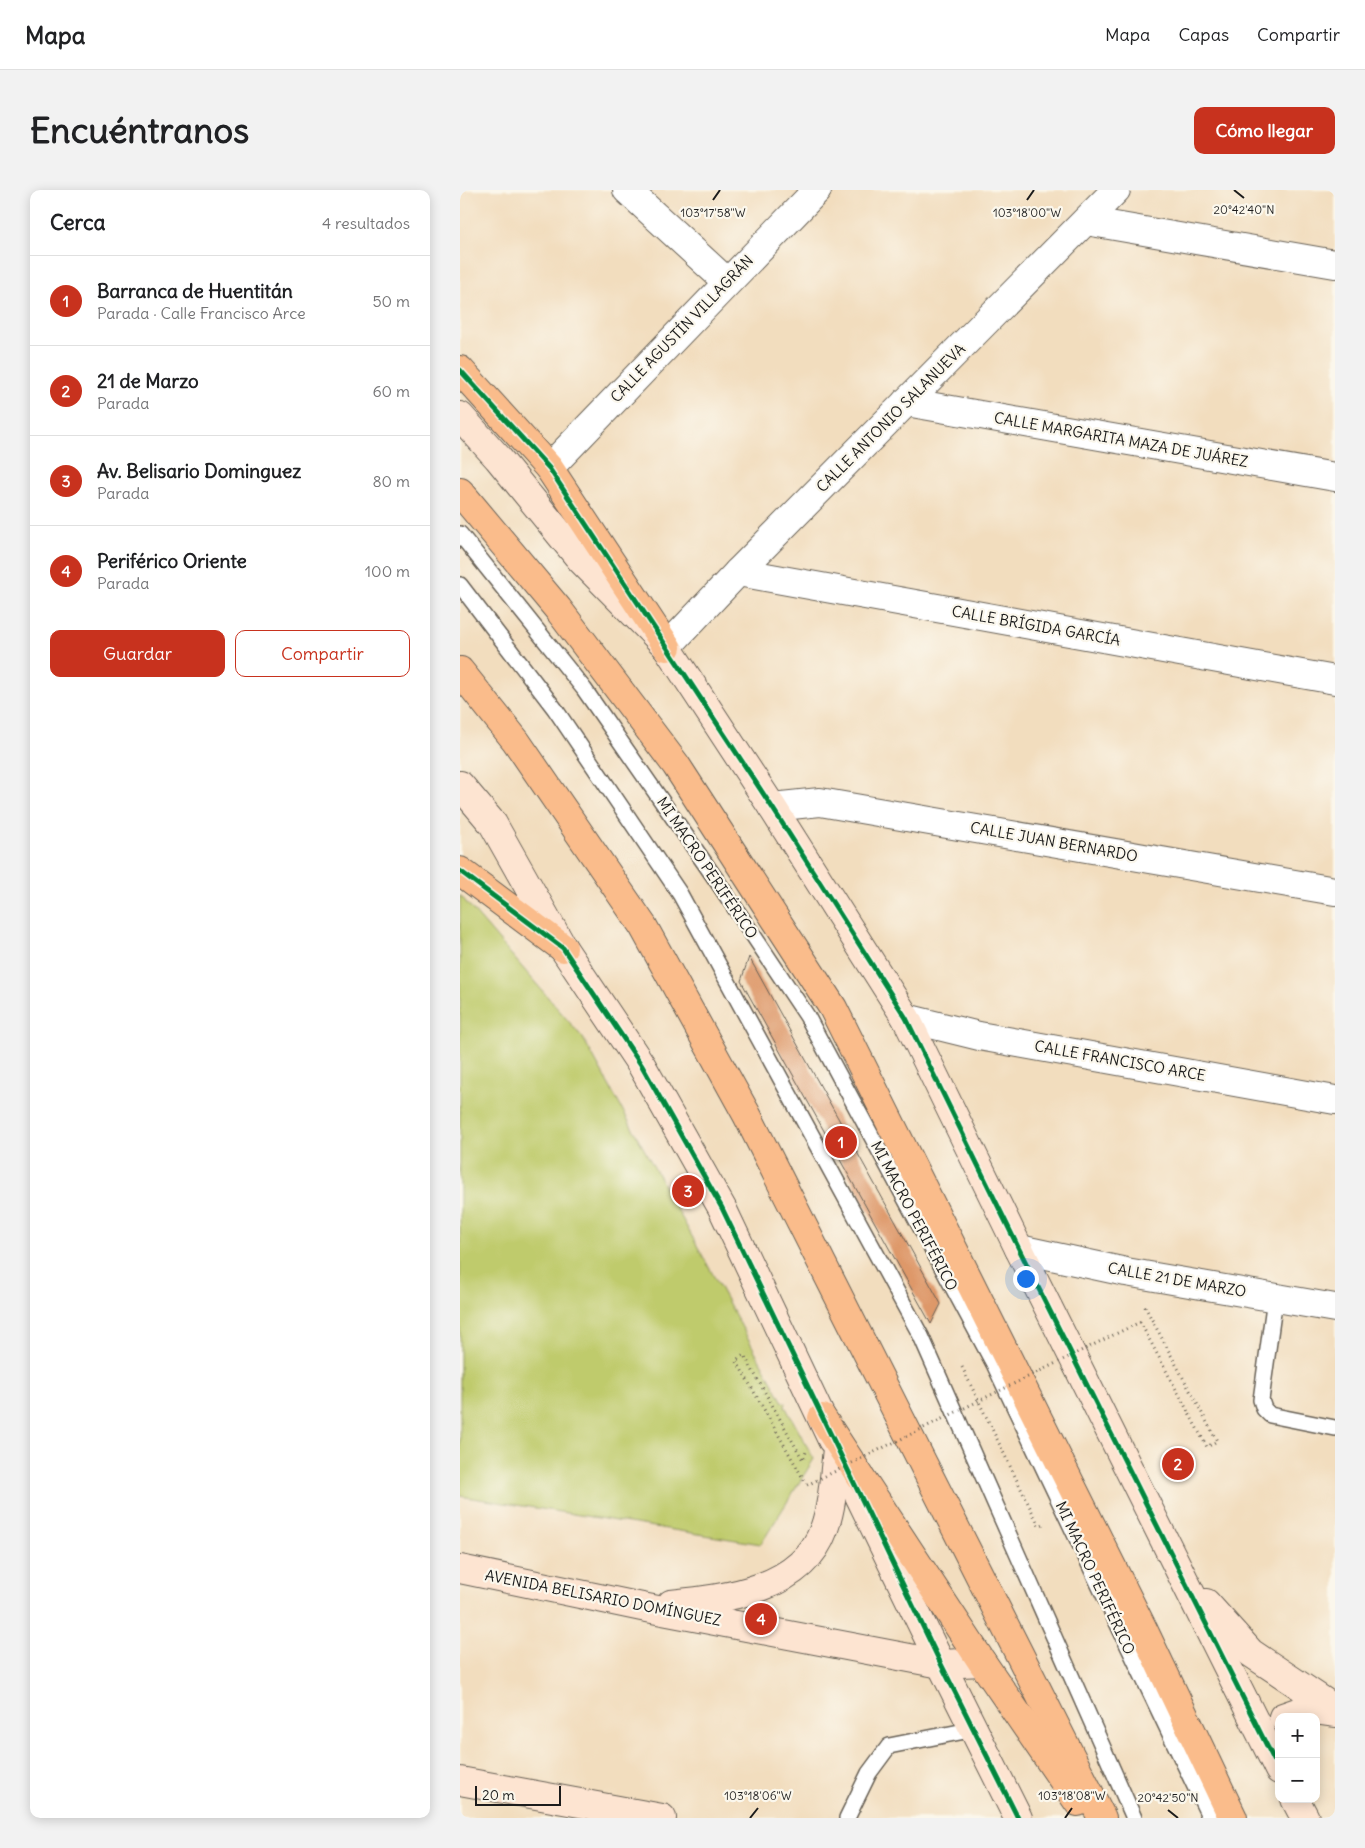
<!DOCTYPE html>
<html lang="es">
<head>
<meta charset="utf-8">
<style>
  :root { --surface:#fff; --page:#f2f2f2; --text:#202124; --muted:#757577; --line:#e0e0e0; --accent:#c8321e }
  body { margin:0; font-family:Delius,sans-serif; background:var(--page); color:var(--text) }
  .controls { position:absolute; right:15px; bottom:15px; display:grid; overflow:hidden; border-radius:10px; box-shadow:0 2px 12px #0003 }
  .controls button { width:45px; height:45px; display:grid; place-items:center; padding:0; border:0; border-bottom:1px solid var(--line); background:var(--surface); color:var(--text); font:25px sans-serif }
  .scale { position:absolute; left:15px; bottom:12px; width:86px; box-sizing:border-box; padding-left:5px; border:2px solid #1c1c1c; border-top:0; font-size:14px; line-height:18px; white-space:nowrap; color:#1c1c1c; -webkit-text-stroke:4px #fbf7ec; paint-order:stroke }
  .you { position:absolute; left:565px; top:1088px; width:18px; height:18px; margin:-12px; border:4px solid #fff; border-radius:50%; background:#1a73e8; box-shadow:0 0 0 8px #1a73e833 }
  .badge { display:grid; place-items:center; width:32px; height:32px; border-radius:50%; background:var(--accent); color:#fff; font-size:16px; font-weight:700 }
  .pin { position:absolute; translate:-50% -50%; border:2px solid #fff; box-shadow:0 1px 5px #0006 }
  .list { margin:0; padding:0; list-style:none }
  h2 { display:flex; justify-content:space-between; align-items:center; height:65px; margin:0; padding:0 20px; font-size:21px }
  h2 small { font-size:16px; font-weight:400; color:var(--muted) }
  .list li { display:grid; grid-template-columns:32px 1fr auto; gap:15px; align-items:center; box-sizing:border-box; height:90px; padding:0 20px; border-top:1px solid var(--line) }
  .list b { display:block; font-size:19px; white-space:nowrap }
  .list p { margin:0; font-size:16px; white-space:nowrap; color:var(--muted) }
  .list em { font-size:16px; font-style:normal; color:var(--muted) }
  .actions { display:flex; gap:10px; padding:15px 20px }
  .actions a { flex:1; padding:11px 0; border:1px solid var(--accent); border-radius:10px; text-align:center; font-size:18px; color:var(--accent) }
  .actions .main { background:var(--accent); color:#fff }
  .map { position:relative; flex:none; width:875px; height:1628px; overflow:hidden; border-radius:10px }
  header { display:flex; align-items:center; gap:30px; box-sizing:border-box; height:70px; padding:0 25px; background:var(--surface); border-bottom:1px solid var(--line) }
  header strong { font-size:24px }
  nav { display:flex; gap:28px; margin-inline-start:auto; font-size:18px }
  .intro { display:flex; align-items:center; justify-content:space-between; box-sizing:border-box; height:120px; padding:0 30px }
  h1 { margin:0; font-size:35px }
  .button { padding:12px 22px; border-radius:10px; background:var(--accent); color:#fff; font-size:18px; font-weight:700 }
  main { display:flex; gap:30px; padding:0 30px }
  aside { flex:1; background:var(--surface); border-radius:10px; box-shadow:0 2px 12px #0003 }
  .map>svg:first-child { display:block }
  .green { fill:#bfcb6c; stroke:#6e7444 }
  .building { fill:#de9869 }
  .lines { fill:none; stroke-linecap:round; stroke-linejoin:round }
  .lane-casing { stroke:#676055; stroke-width:18 }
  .street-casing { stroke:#676055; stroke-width:30 }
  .secondary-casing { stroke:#676055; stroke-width:30 }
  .highway-casing { stroke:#676055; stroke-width:30 }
  .path { stroke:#676055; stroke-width:3; stroke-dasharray:1 4; stroke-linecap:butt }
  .lane { stroke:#fff; stroke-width:15 }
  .street { stroke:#fff; stroke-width:28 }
  .secondary { stroke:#fde4d1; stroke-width:28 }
  .highway { stroke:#fabc8b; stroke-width:28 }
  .path-bridge { stroke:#676055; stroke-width:3; stroke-dasharray:1 4; stroke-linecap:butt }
  .cycleway-casing { stroke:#fbf7ec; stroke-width:8 }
  .cycleway { stroke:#00873e; stroke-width:5 }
  .ticks { fill:none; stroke:#1c1c1c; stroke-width:2 }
  .labels { text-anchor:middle; stroke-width:4.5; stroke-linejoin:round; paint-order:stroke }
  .street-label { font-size:15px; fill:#1c1c1c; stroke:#fbf7ec }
  .ticks-label { font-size:12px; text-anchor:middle; fill:#1c1c1c; stroke:#fbf7ec; stroke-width:4.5; stroke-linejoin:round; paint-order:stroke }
</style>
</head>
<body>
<header>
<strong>Mapa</strong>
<nav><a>Mapa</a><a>Capas</a><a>Compartir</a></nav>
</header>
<div class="intro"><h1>Encuéntranos</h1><a class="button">Cómo llegar</a></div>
<main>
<aside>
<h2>Cerca<small>4 resultados</small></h2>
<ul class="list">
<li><span class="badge">1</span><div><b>Barranca de Huentitán</b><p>Parada · Calle Francisco Arce</p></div><em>50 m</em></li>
<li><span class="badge">2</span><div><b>21 de Marzo</b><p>Parada</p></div><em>60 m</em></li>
<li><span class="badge">3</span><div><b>Av. Belisario Dominguez</b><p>Parada</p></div><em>80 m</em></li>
<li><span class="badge">4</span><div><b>Periférico Oriente</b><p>Parada</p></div><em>100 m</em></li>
</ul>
<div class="actions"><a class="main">Guardar</a><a>Compartir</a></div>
</aside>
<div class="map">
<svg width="875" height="1628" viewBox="0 0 875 1628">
  <rect width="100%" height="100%" fill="#fbf7ec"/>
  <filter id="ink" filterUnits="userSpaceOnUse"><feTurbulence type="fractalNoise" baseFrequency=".02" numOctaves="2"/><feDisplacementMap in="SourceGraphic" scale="10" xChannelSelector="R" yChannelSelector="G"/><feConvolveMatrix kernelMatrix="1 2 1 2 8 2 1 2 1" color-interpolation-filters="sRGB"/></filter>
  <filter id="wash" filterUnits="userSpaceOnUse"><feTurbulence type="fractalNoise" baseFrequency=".0096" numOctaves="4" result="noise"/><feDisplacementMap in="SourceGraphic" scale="20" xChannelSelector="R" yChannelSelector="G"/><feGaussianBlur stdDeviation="1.12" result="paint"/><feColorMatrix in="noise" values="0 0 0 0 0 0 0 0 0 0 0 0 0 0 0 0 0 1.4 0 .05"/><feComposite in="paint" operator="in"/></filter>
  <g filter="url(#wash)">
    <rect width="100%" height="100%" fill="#f2ddbe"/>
    <polygon class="green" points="0,705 123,848 323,1212 326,1213 325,1216 354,1269 301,1354 0,1306"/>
    <g id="blocks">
      <polygon class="building" points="289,767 481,1114 471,1134 281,791"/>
    </g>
  </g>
  <g filter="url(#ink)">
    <use href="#blocks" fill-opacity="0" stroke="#676055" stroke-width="1"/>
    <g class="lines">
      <defs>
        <g id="lane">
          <polyline points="0,344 124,499 255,688 347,826 534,1174 750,1628"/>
          <polyline points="0,395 95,519 220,704 461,1146 674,1628"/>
          <polyline points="815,1108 801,1210 804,1219 810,1225 875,1238"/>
          <polyline points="387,1628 409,1583 429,1556 515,1539"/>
        </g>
        <g id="street">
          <polyline points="167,0 267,92"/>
          <polyline points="626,31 875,74"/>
          <polyline points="446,212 875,287"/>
          <polyline points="89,278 357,0"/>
          <polyline points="278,382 875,490"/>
          <polyline points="207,457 278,382 656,0"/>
          <polyline points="312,617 360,612 875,701"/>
          <polyline points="446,828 519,846 875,910"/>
          <polyline points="559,1059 666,1082 875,1118"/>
        </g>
        <g id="secondary">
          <polyline points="0,226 38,268 121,370 207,457 312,617 446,828 559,1059 819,1580"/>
          <polyline points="0,595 33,634 103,758 182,876 262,1018 372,1250"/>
          <polyline points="391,1289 481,1474 558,1628"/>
          <polyline points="0,1379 182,1417 481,1474 522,1472"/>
          <polyline points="746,1413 791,1463 875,1519"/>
          <path d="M211,1414C268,1408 342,1400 364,1339C373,1314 374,1285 377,1259"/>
          <polyline points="823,1527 846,1519 875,1523"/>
          <polyline points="0,1591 202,1628"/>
          <polyline points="835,1609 845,1628"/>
        </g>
        <g id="highway">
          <polyline points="0,180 89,278 207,457"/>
          <polyline points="0,302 98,419 216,575 373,818 683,1439 773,1628"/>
          <polyline points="0,481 56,551 183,736 287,925 642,1628"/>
          <polyline points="0,681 103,758"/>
          <polyline points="362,1228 522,1472 618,1612"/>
        </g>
      </defs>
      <use href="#lane" class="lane-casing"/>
      <use href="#street" class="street-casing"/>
      <use href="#secondary" class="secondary-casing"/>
      <use href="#highway" class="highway-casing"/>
      <g class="path">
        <polyline points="680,1132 747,1257 757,1251 683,1113"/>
        <polyline points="502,1177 579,1336 586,1333"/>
        <polyline points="344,1290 276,1170 284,1165 343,1270 346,1262"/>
      </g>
      <use href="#lane" class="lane"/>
      <use href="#street" class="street"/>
      <use href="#secondary" class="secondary"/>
      <use href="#highway" class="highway"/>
      <polyline class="path-bridge" points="347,1295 680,1132"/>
      <defs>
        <g id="cycleway">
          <polyline points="0,180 89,278 312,617 446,828 559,1059 819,1580"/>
          <polyline points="0,681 103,758 182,876 262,1018 481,1474 558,1628"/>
        </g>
      </defs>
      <use href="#cycleway" class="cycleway-casing"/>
      <use href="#cycleway" class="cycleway"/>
    </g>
  </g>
  <path class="ticks" d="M774,0L784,8M253,10L260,0M567,10L574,0M708,1620L718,1628M290,1628L298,1618M605,1628L612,1618"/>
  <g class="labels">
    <g class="street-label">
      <text transform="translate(222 139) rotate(-46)" y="5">CALLE AGUSTÍN VILLAGRÁN</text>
      <text transform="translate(431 228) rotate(-45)" y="5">CALLE ANTONIO SALANUEVA</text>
      <text transform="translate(661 250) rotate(10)" y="5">CALLE MARGARITA MAZA DE JUÁREZ</text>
      <text transform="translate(576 436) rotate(10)" y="5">CALLE BRÍGIDA GARCÍA</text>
      <text transform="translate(594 652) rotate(10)" y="5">CALLE JUAN BERNARDO</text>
      <text transform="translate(247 678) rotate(56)" y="5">MI MACRO PERIFÉRICO</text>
      <text transform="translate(660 871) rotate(10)" y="5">CALLE FRANCISCO ARCE</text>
      <text transform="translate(454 1026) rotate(62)" y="5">MI MACRO PERIFÉRICO</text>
      <text transform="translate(717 1090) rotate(10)" y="5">CALLE 21 DE MARZO</text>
      <text transform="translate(635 1388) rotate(65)" y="5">MI MACRO PERIFÉRICO</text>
      <text transform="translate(143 1408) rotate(11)" y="5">AVENIDA BELISARIO DOMÍNGUEZ</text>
    </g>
  </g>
  <g class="ticks-label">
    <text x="784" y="24">20°42'40"N</text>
    <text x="253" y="27">103°17'58"W</text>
    <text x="567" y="27">103°18'00"W</text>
    <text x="298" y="1610">103°18'06"W</text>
    <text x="612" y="1610">103°18'08"W</text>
    <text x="708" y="1612">20°42'50"N</text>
  </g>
</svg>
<div class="controls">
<button>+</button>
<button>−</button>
</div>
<div class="scale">20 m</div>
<div class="you"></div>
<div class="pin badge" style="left:381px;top:952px">1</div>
<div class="pin badge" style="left:718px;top:1274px">2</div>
<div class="pin badge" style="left:228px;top:1001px">3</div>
<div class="pin badge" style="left:301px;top:1429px">4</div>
</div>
</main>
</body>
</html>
